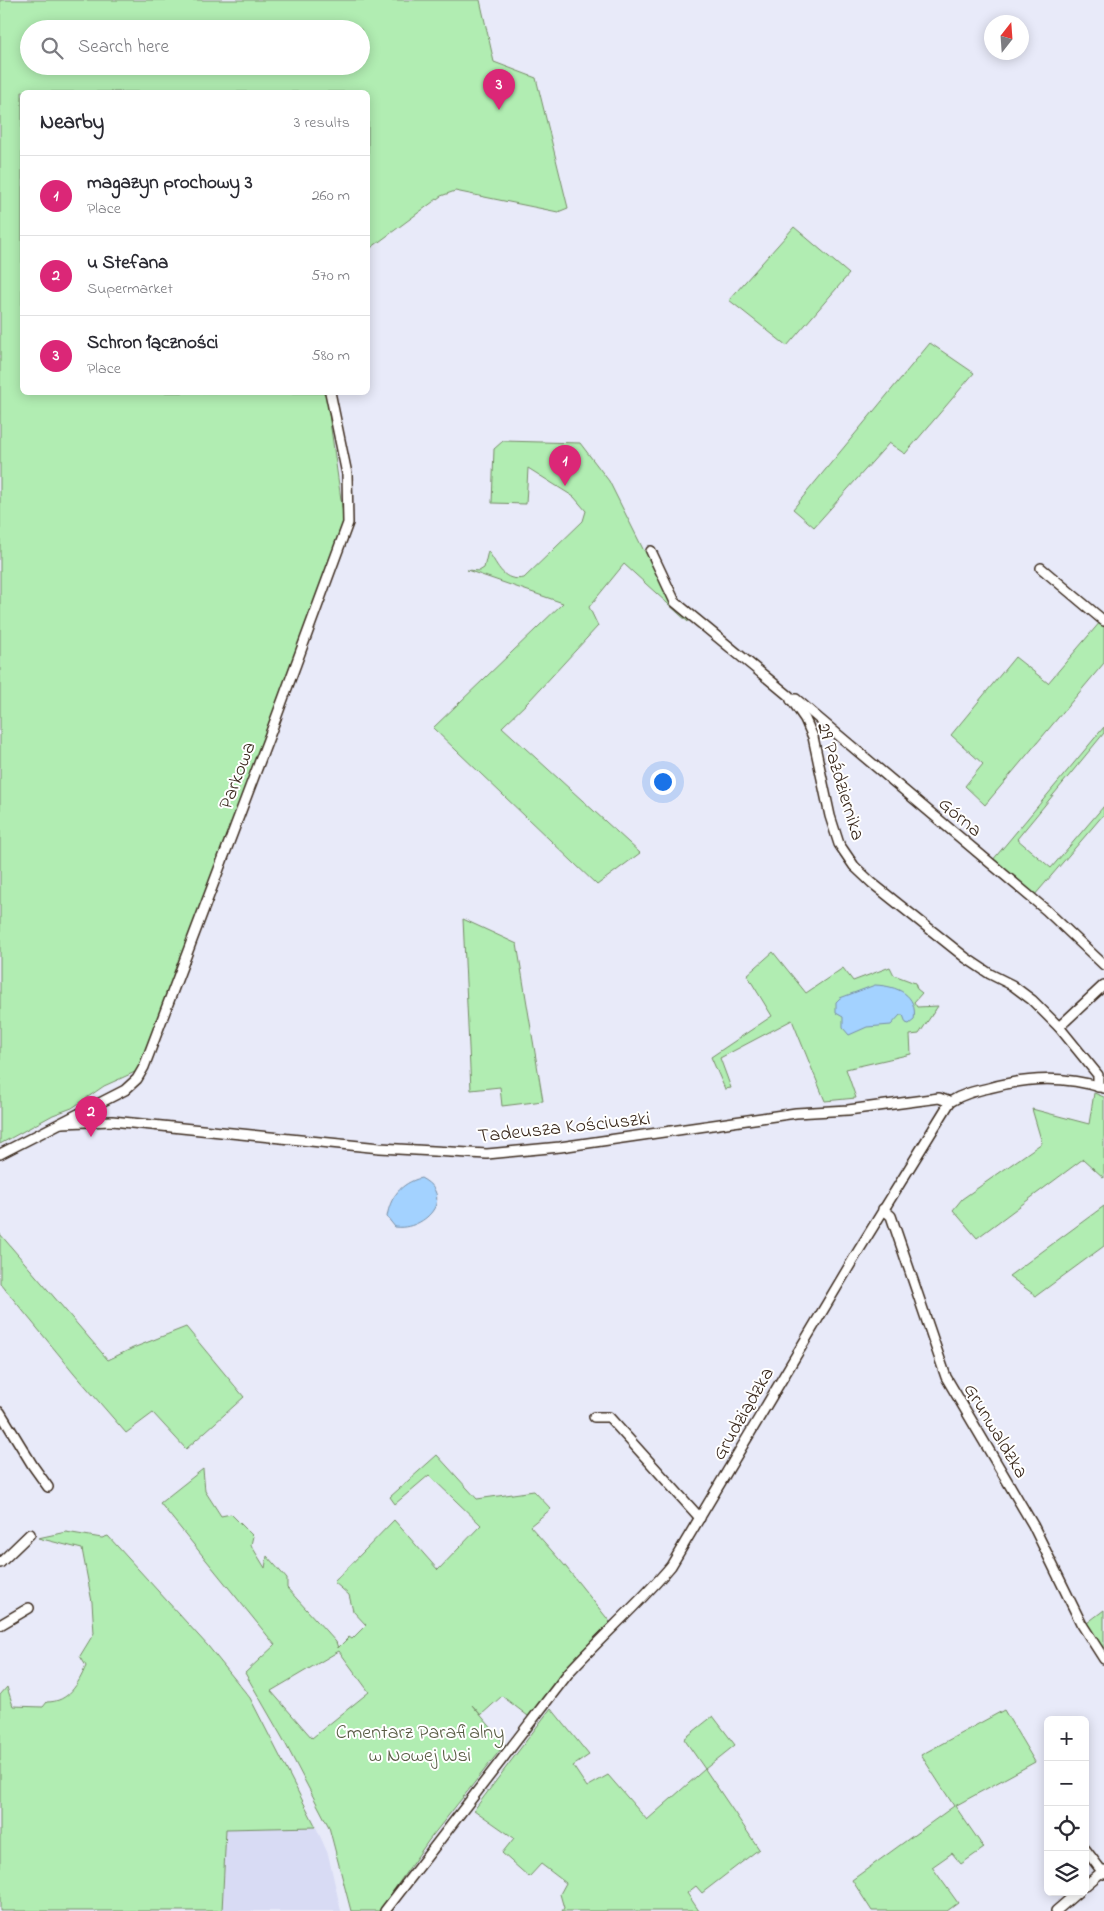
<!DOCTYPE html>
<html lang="en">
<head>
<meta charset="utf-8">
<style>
  :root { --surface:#fff; --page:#f2f2f3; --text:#2b2b33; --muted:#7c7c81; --line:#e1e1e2; --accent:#db2777 }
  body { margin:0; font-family:"Indie Flower",sans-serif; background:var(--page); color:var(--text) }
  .controls { position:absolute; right:15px; bottom:15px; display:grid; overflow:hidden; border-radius:8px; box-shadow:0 2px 12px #0003 }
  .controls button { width:45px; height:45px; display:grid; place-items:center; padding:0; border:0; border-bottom:1px solid var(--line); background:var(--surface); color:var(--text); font:25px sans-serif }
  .compass { position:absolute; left:984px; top:15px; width:45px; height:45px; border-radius:50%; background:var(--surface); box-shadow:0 2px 12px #0003; rotate:17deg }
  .you { position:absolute; left:662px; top:781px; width:18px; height:18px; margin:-12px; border:4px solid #fff; border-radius:50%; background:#1a73e8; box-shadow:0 0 0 8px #1a73e833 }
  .badge { display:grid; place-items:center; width:32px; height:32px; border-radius:50%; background:var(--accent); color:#fff; font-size:16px; font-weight:700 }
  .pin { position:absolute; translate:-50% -41px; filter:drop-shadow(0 1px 2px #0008) }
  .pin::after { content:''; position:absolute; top:26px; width:18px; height:15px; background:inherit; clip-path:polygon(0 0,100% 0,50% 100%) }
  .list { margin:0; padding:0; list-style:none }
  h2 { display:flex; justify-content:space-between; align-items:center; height:65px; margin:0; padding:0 20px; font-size:21px }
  h2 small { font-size:16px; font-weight:400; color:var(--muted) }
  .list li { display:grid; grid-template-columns:32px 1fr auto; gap:15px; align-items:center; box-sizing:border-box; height:80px; padding:0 20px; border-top:1px solid var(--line) }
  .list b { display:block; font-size:19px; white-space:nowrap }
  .list p { margin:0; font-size:16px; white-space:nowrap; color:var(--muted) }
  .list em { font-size:16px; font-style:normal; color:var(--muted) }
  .icon { flex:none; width:28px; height:28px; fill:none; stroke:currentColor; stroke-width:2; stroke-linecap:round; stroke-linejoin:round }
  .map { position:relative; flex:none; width:1104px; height:1911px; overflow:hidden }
  .search { position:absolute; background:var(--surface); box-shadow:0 2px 12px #0003; left:20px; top:20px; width:350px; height:55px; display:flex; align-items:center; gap:12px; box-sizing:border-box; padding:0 18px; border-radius:28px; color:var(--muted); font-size:19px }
  .panel { position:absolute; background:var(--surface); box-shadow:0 2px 12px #0003; left:20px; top:90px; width:350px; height:305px; border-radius:8px }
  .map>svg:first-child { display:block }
  .built { fill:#d8dbf4 }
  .green { fill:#b1edb2; stroke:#768c68; fill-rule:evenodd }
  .water { fill:#a3d2ff; stroke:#798fa5 }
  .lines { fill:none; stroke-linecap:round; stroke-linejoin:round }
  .minor-casing { stroke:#3b2a1e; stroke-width:12 }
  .minor { stroke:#fff; stroke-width:9 }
  .labels { text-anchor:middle; stroke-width:4; stroke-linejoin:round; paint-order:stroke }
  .street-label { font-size:20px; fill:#3b2a1e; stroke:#fff }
  .park-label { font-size:20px; fill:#585b43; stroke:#fff }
</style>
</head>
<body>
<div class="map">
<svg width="1104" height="1911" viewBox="0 0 1104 1911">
  <rect width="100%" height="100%" fill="#e8eaf9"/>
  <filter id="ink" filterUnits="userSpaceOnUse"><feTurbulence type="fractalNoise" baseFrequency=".02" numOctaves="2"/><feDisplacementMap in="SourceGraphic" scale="10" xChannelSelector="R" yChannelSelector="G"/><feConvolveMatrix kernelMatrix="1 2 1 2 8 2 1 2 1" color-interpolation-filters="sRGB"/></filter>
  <g filter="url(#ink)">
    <polygon class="built" points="316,1827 328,1854 341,1911 222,1911 226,1829"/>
    <g class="green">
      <path d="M0,0H480L494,62L536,78L568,208L558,212L455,191L441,196L368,250V92H22V392L326,393L344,521L143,1061L135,1072L104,1086L72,1108L53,1115L0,1144ZM29,29H361V66H29Z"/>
      <polygon points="794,227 849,274 787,346 729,300"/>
      <polygon points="930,343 974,373 905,454 889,443 814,527 793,509"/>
      <path d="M503,441L580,443L609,481L643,549L689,611L688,622L624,564L589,607L598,626L529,701L502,727L640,853L597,885L433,728L563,603L467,570L479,571L484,568L488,551C499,567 503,582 524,578L583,521L586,511L574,497L528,468L526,504L492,503L494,449Z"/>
      <polygon points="1101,621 1104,624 1104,663 985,805 965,786 983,764 951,735 1015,657 1048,683"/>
      <polygon points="1104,727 1104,733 1017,839 1051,868 1104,806 1104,814 1034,896 992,861"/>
      <polygon points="463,919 517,944 543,1101 502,1106 500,1087 471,1090"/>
      <polygon points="773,952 806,993 843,968 853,981 890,967 894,975 915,983 917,989 922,993 914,1002 917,1007 938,1006 919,1034 910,1035 911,1054 846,1069 856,1098 825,1101 792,1020 720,1058 731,1088 725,1089 711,1057 772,1016 747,975"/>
      <polygon points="1094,1093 1104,1097 1104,1178 1083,1159 977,1238 953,1210 962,1199 1042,1143 1032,1109 1089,1124"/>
      <polygon points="1104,1206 1104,1246 1036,1296 1009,1276"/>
      <polygon points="0,1234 108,1360 133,1348 186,1327 244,1397 186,1449 153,1413 126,1433 74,1373 0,1283"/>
      <path d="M437,1455L477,1499L534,1491L551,1509L530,1526L566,1567L610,1622L565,1668L528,1716L502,1696L481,1715L472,1705L505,1744L429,1840L379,1911H351L329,1827L283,1739L245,1673L275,1645L160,1503L203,1469L205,1491L221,1516L231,1514L253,1536L251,1545L265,1568L267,1556L287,1579V1588L336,1642L338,1648L349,1637L352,1639L366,1625L353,1611L349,1595L334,1582L394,1520L438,1570L481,1525L429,1475L395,1504L390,1497ZM339,1651L369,1692L312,1738L271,1691Z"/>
      <path d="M66,1532L102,1538L108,1536L208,1646L250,1698L316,1827L226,1829L222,1911H0V1695L7,1687L13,1706L43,1707L47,1702C69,1702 78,1684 86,1666L80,1656L94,1633L92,1602L82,1549L38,1538Z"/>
      <polygon points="1104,1610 1104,1651 1087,1623"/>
      <polygon points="551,1708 589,1755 573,1766 587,1787 608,1775 647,1820 705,1769 684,1739 713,1716 735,1745 705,1769 759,1849 702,1893 696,1886 687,1893 699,1911 562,1911 564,1908 560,1894 566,1883 541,1864 529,1877 502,1853 514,1838 474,1810"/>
      <polygon points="1004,1710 1035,1762 955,1806 984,1848 961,1864 952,1853 932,1867 958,1903 947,1911 872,1911 852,1880 954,1806 921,1755"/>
    </g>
    <g class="water">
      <path d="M875,985C897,986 918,994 914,1020L909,1024L906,1023L903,1015H900L891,1025L867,1027L849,1035L843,1028V1017L836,1013V1002L840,998Z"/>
      <path d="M421,1178C457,1197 424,1231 395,1227L387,1217C390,1197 401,1183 421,1178Z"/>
    </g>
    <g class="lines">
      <defs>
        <g id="minor">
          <polyline points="651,551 675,602 789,696 805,719 813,737 830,816 839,844 854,866 872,883 966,958 990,974 1012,985 1032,1000 1059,1027 1098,1075 1098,1087"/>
          <polyline points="1041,568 1104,621"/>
          <polyline points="791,700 796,699 817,717 1046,910 1104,965"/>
          <polyline points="1059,1027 1104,985"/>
          <polyline points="62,1123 112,1121 380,1148 487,1154 560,1147 796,1113 848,1110 939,1098 950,1102"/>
          <polyline points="0,1154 125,1090 137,1079 144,1067 272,729 348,523 347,474 330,392"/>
          <polyline points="883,1209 891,1216 946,1377 1033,1525 1081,1623 1104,1659"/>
          <polyline points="0,1412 33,1466 48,1487"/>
          <polyline points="594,1417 609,1417 700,1518"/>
          <polyline points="0,1563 30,1534"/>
          <polyline points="0,1625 29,1608"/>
          <polyline points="1085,1849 1104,1874"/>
          <polyline points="1085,1886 1104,1870"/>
          <path d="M385,1911L570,1671C603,1635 640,1603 671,1566L857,1253L950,1102C962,1094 975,1091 989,1088C1029,1077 1064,1076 1104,1088"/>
          <polyline points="1056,1911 1078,1892"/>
        </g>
      </defs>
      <use href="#minor" class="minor-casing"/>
      <use href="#minor" class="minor"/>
    </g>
  </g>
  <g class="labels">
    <g class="street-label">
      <text transform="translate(236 775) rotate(-69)" y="7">Parkowa</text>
      <text transform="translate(842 781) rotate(73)" y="7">29 Października</text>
      <text transform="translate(961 816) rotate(40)" y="7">Górna</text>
      <text transform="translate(564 1126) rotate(-6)" y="7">Tadeusza Kościuszki</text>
      <text transform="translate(742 1413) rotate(-60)" y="7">Grudziądzka</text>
      <text transform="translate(997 1430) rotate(59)" y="7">Grunwaldzka</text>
    </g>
    <g class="park-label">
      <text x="420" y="1738">Cmentarz Parafialny<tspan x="420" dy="23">w Nowej Wsi</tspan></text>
    </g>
  </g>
</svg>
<div class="controls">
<button>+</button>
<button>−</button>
<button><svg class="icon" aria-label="locate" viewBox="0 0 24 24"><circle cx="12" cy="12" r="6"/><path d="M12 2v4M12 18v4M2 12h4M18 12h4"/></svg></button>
<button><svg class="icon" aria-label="layers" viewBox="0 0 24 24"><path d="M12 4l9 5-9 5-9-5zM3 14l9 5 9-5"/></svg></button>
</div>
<svg class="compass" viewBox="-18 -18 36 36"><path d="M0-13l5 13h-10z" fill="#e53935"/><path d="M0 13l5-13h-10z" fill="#7c7c81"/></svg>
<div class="you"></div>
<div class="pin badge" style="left:565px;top:486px">1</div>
<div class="pin badge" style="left:91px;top:1137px">2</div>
<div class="pin badge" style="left:499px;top:110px">3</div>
<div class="search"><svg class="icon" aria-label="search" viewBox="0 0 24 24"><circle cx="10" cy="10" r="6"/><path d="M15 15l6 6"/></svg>Search here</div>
<section class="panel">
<h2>Nearby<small>3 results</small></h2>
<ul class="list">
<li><span class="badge">1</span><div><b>magazyn prochowy 3</b><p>Place</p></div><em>260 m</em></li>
<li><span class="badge">2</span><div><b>u Stefana</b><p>Supermarket</p></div><em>570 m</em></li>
<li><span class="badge">3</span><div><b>Schron łączności</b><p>Place</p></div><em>580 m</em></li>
</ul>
</section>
</div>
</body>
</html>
